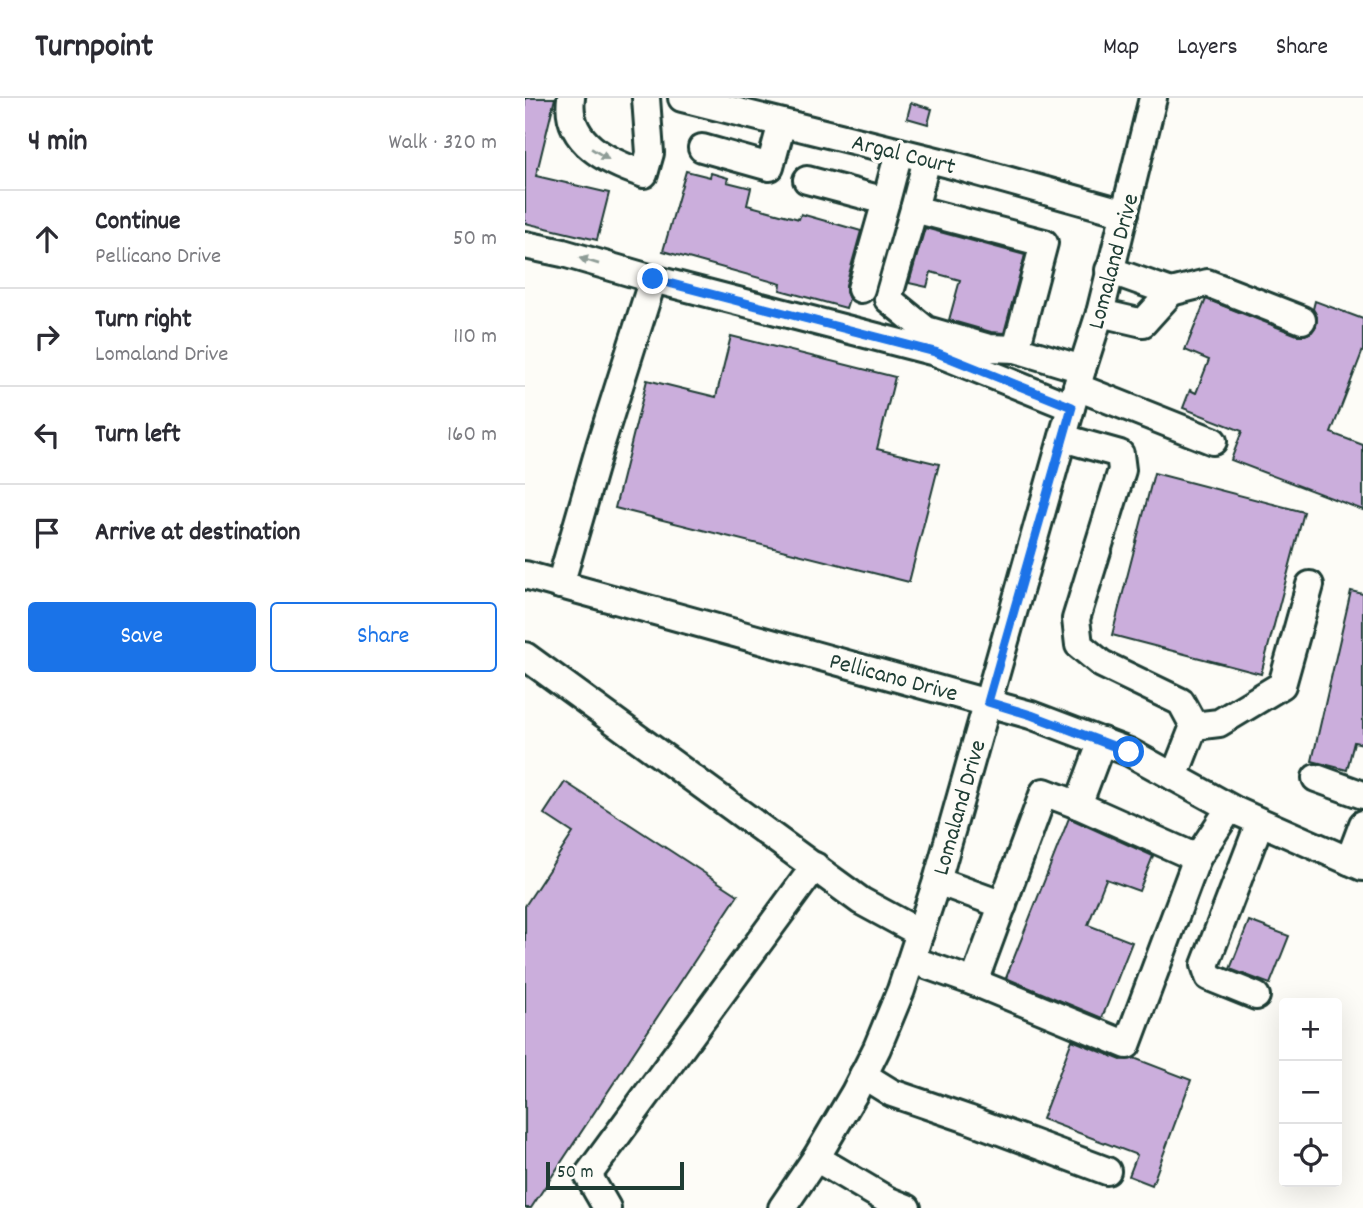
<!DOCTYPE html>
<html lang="en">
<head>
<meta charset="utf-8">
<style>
  :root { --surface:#fff; --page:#f2f2f3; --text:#2b2b33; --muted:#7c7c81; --line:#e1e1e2; --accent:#1a73e8 }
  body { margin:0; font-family:Dekko,sans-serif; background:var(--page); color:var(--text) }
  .controls { position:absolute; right:21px; bottom:21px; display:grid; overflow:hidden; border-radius:7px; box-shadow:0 7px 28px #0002 }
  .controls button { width:63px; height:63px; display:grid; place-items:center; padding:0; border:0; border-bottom:2px solid var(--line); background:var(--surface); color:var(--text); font:35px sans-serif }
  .scale { position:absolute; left:21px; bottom:18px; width:138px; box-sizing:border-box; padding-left:7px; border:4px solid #1f3d34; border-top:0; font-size:19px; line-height:24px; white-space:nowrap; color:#1f3d34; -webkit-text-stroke:5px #fdfcf7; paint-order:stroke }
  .stop { position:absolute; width:21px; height:21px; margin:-16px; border:5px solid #1a73e8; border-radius:50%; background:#fff }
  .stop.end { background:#1a73e8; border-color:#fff; box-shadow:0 2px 7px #0008 }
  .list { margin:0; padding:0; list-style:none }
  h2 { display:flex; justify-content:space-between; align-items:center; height:91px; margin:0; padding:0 28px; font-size:30px }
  h2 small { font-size:23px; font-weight:400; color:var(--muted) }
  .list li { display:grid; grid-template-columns:46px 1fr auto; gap:21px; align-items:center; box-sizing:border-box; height:98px; padding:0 28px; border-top:2px solid var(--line) }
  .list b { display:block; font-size:26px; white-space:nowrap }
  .list p { margin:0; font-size:23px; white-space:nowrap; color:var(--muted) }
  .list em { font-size:23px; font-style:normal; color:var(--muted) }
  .actions { display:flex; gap:14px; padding:21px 28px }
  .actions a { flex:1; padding:16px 0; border:2px solid var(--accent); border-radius:7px; text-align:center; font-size:24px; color:var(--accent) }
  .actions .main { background:var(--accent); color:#fff }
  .icon { flex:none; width:38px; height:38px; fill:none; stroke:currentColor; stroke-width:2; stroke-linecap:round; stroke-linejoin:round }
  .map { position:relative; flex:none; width:838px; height:1110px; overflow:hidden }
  header { display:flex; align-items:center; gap:42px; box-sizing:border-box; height:98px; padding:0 35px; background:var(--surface); border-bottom:2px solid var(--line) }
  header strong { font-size:33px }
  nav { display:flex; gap:38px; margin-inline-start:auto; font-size:24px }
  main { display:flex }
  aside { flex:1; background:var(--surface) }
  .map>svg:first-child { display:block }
  .building { fill:#cbaedc; stroke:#1f3d34; stroke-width:2 }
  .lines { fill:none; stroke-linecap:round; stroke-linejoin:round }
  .minor-casing { stroke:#1f3d34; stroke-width:32 }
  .minor { stroke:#fdfcf7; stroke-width:26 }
  .oneway { fill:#8e9c96 }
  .route { stroke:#1a73e8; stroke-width:9 }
  .labels { text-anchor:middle; stroke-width:7; stroke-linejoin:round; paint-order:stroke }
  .street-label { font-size:24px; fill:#1f3d34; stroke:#fdfcf7 }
</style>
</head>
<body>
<header>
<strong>Turnpoint</strong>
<nav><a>Map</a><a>Layers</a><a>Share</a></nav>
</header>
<main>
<aside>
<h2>4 min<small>Walk · 320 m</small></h2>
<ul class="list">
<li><svg class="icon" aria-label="ahead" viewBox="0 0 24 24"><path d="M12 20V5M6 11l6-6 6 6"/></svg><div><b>Continue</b><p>Pellicano Drive</p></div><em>50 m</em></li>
<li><svg class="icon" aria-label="right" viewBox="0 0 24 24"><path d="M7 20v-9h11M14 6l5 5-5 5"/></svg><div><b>Turn right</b><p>Lomaland Drive</p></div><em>110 m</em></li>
<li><svg class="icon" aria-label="left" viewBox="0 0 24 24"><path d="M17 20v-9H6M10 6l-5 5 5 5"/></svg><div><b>Turn left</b></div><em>160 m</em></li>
<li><svg class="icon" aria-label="arrive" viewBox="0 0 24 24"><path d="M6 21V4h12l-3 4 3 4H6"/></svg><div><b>Arrive at destination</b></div></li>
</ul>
<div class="actions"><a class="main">Save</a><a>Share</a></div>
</aside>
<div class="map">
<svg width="838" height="1110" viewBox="0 0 838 1110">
  <rect width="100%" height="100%" fill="#fdfcf7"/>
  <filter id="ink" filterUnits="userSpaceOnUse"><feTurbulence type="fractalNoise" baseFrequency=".0143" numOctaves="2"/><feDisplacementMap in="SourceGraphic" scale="14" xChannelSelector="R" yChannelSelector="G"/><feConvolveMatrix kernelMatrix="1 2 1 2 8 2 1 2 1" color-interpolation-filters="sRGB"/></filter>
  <g filter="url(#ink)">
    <g class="building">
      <polygon points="0,0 30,0 11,78 84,95 72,142 0,125"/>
      <polygon points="386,5 407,11 403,26 382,20"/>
      <polygon points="161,73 185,79 186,75 203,80 202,84 226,90 222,107 274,121 276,116 336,133 321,187 321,194 324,201 321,210 255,192 256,186 138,153"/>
      <polygon points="400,130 500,157 479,235 466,234 424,222 435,182 406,174 402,189 384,185"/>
      <polygon points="681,201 772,237 780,237 787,234 791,228 792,219 788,211 790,203 838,221 838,252 806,335 838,347 838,412 706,362 717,333 658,310 665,292 671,295 684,262 660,252"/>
      <polygon points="206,238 370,279 352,351 414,366 384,484 90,410 122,282 191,299"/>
      <polygon points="629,375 779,414 736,576 587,537"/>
      <polygon points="826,493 838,496 838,646 829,644 822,672 787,663"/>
      <polygon points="40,684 213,797 6,1110 0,1110 0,808 48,735 19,716"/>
      <polygon points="544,720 628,758 614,793 581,781 563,827 607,844 577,920 481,880"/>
      <polygon points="724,823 764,838 745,886 705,871"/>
      <polygon points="547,942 596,962 609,960 666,982 627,1087 604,1078 612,1057 517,1021"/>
    </g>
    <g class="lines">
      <defs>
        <g id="minor">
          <path d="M46,0C40,44 83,64 119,76L125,55L121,0"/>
          <polyline points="157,0 424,66 600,115"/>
          <polyline points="177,50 245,69 257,25"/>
          <polyline points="402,61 389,111 519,145 491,251 557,271"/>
          <polyline points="282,82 361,103 336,191"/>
          <polyline points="361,103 374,54"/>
          <polyline points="389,111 363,201 401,232 464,250 491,251"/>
          <polyline points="0,147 38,155 128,181"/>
          <polyline points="584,172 646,194 682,185 777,222"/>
          <polyline points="575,215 618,225 646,194"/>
          <polyline points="552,289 688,343"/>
          <polyline points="538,340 595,356 597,372 551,521 554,547 577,566 656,604 669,628 649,679"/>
          <polyline points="0,477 506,617 604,654 711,713 838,769"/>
          <polyline points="35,487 76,345 128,181 410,254 546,309"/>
          <polyline points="0,558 336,803 395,835"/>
          <polyline points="669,628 694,625 757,587 785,487"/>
          <polyline points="577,643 553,707 672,760 705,710"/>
          <polyline points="791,680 838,697"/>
          <polyline points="824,763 838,726"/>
          <polyline points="412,783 478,807"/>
          <polyline points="387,862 449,884 519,694 553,707"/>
          <polyline points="449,884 602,947 672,760"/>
          <polyline points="731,898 684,879 680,867 735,724"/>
          <polyline points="338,977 367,995 443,1021 582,1073"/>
          <polyline points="291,1060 362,1102 382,1110"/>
          <polyline points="82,1110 63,1077 290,768"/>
          <polyline points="257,1110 291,1060 330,994 352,950 376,892 412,783 557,271 575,215 628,0"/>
        </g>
      </defs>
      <use href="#minor" class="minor-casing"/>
      <use href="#minor" class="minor"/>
    </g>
    <defs><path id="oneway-solid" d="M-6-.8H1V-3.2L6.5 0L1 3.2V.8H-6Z" transform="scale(1.75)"/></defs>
    <g class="oneway">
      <use href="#oneway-solid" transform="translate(75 56) rotate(32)"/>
      <use href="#oneway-solid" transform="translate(64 163) rotate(-163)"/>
    </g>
  </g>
  <g class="lines" filter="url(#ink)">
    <polyline class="route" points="128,181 410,254 547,309 463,604 506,617 604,654"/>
  </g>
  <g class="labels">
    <g class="street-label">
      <text transform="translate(379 55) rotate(14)" y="8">Argal Court</text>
      <text transform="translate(587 163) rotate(-75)" y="8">Lomaland Drive</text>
      <text transform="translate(369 578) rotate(15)" y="8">Pellicano Drive</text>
      <text transform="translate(433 709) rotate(-74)" y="8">Lomaland Drive</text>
    </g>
  </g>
</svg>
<div class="controls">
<button>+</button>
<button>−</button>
<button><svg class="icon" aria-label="locate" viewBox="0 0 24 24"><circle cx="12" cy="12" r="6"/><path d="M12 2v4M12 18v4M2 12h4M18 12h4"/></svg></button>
</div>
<div class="scale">50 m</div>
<div class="stop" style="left:604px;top:654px"></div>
<div class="stop end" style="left:128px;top:181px"></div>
</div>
</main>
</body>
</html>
